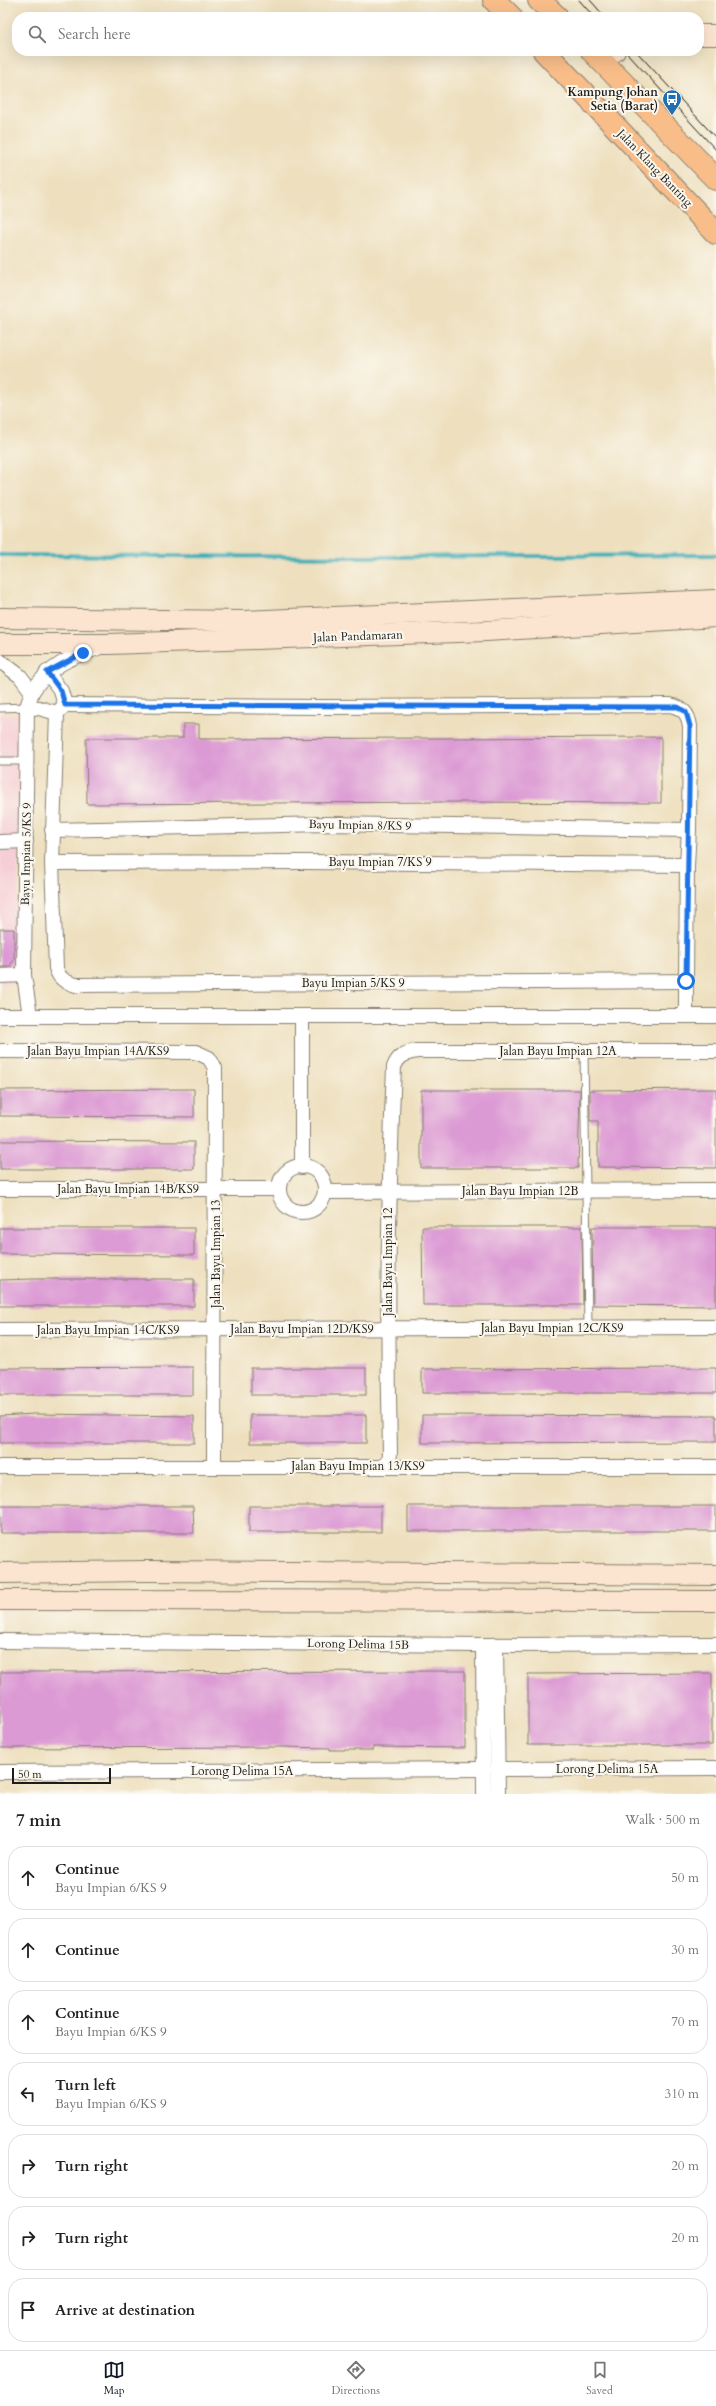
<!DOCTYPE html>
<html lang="en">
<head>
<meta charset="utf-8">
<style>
  :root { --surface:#fff; --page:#f2f2f2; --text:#222; --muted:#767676; --line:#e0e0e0; --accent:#111827 }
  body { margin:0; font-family:Cardo,serif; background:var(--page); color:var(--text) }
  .scale { position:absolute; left:12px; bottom:10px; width:99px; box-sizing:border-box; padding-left:4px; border:2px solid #1c1c1c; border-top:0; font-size:11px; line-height:14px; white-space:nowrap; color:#1c1c1c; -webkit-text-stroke:3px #fbf7ec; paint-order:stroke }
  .stop { position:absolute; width:12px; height:12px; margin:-9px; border:3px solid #1a73e8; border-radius:50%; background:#fff }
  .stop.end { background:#1a73e8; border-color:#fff; box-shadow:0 1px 4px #0008 }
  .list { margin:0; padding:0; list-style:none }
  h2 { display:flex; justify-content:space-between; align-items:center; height:52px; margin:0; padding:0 16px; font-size:17px }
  h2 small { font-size:13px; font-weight:400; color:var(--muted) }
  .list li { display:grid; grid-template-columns:26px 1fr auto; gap:12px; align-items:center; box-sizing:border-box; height:64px; margin:0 8px 8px; padding:0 8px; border:1px solid var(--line); border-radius:16px }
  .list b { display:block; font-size:15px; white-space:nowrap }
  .list p { margin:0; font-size:13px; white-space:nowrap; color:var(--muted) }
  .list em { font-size:13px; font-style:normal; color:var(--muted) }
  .icon { flex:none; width:22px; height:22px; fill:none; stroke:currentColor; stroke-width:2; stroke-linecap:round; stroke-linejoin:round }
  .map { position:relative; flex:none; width:716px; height:1794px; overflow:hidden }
  .search { position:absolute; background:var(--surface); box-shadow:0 4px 16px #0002; left:12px; right:12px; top:12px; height:44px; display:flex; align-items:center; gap:10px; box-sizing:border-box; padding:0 14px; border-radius:16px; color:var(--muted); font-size:15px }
  .sheet { height:556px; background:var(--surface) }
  nav { display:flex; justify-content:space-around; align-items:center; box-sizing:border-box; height:56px; border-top:1px solid var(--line); background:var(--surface); font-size:11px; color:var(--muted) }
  nav a { display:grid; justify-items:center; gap:2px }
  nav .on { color:var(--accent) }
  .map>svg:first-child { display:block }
  .built { fill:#f6cfd6 }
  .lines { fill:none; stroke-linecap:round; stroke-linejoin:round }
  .stream { stroke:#3fafb9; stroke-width:4 }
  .building { fill:#dc9ad4 }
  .lane-casing { stroke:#857e6e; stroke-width:9 }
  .street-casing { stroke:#857e6e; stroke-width:16 }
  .secondary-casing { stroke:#857e6e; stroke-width:22 }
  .highway-casing { stroke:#857e6e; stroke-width:24 }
  .lane { stroke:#fff; stroke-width:7 }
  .street { stroke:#fff; stroke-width:14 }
  .secondary { stroke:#fce5d0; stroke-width:20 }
  .highway { stroke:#f8bd89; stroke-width:22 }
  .tram { stroke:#1c1c1c; stroke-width:1 }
  .route { stroke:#1a73e8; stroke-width:5 }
  .labels { text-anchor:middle; stroke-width:4; stroke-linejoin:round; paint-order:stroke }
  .poi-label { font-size:12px; font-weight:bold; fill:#1c1c1c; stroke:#fbf7ec; text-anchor:end }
  .street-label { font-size:12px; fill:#1c1c1c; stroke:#fbf7ec }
</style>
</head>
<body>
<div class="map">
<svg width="716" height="1794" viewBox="0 0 716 1794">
  <rect width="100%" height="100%" fill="#fbf7ec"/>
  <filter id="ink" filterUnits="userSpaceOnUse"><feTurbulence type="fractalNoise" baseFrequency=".025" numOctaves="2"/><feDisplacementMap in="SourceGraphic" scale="8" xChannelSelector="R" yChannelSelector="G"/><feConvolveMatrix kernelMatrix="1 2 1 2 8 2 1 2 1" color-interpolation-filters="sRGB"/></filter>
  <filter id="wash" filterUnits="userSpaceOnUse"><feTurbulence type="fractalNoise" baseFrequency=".012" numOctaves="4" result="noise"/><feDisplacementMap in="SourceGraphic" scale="16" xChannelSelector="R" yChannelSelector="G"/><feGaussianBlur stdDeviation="0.9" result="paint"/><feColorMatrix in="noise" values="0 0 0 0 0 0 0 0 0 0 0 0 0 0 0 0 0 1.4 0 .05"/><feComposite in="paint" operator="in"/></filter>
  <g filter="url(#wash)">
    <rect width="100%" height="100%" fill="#eee0bf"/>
    <rect class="built" x="0" y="714" width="18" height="271"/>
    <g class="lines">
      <polyline class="stream" points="0,555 364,557 716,555"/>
    </g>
    <g id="blocks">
      <g class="building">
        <polygon points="183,724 199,724 199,739 661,737 661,803 455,802 87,804 86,738 183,738"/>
        <polygon points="0,929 14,929 14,960 9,967 0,967"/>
        <polygon points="194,1089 194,1117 0,1116 0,1090"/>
        <polygon points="716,1089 716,1168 598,1167 598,1121 590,1121 590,1090"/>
        <polygon points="421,1090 580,1090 578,1168 421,1168"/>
        <polygon points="0,1141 194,1142 194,1169 0,1169"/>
        <polygon points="422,1227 582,1227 583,1305 423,1305"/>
        <polygon points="592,1227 716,1227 716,1306 593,1305"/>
        <polygon points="0,1228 194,1228 194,1255 0,1254"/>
        <polygon points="33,1279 194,1279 194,1306 0,1306 0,1280"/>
        <polygon points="193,1367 193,1395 0,1395 0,1368"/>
        <rect x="251" y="1368" width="115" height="27"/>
        <polygon points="716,1368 716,1393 422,1393 422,1369"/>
        <polygon points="34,1414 194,1416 194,1443 0,1443 0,1416"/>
        <rect x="250" y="1415" width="116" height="28"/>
        <polygon points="422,1415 716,1416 716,1442 422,1443"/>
        <polygon points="0,1506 193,1506 194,1533 0,1533"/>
        <rect x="249" y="1506" width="132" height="26"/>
        <rect x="408" y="1506" width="308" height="25"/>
        <polygon points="465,1671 465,1748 373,1747 373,1750 330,1750 330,1748 282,1747 0,1748 0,1672"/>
        <polygon points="712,1673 712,1745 528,1745 528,1674"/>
      </g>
    </g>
  </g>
  <g filter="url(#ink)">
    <use href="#blocks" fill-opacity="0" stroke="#857e6e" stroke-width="1"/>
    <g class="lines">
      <defs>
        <g id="lane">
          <polyline points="0,708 27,707"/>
          <polyline points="0,761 27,761"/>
          <polyline points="584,1051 588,1328"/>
        </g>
        <g id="street">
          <path d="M0,661L20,676L32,692C48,667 70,657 98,648"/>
          <path d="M47,672L61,691L65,705L57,713L52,863L56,968C59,979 65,982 76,985L686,981L687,865L302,862L52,863"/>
          <polyline points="27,707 39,708 57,713"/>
          <path d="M52,830L327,824L689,830L690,726C688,713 683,708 670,705L324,707L65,705"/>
          <polyline points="0,842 26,841"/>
          <polyline points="687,865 689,830"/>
          <polyline points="0,976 24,975"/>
          <polyline points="686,981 686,1016"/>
          <polyline points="0,1016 716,1016"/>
          <polyline points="30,1016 24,975 27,707 32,692"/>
          <polyline points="302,1016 302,1167"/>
          <polyline points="0,1051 196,1052 209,1058 215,1068 214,1466"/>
          <circle cx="302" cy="1189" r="23"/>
          <polyline points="0,1189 279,1189"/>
          <polyline points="325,1192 716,1190"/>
          <polyline points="0,1330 716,1327"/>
          <path d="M382,1466L389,1463L390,1452C387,1324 388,1196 394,1067C398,1056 405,1053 417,1051H716"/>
          <polyline points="0,1467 716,1467"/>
          <polyline points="0,1641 483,1645 716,1644"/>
          <polyline points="483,1645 484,1794"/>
          <polyline points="496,1645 498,1794"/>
          <polyline points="498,1769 716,1768"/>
          <polyline points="0,1772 484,1769"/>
        </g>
        <g id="secondary">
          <polyline points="699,35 716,35"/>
          <polyline points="601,61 615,51"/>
          <polyline points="0,618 243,621 716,600"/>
          <polyline points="0,644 109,644 486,631 716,617"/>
          <polyline points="0,1573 146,1571 716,1575"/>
          <polyline points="0,1600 716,1601"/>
        </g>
        <g id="highway">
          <polyline points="494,0 511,17"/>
          <polyline points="539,0 557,17"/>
          <polyline points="544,51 716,233"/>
          <polyline points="592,51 716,179"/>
        </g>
      </defs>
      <use href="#lane" class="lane-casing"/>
      <use href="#street" class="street-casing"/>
      <use href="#secondary" class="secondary-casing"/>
      <use href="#highway" class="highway-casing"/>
      <use href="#lane" class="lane"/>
      <use href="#street" class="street"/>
      <use href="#secondary" class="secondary"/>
      <use href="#highway" class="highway"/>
      <g class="tram">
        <polyline points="579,0 594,17"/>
        <polyline points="590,0 605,17"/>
        <polyline points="625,51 716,150"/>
        <polyline points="636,51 716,138"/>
      </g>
    </g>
  </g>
  <g class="lines" filter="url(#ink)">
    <polyline class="route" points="83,653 47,672 61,691 65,705 678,707 686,712 690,726 686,981"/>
  </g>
  <defs>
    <symbol id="bus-pin" viewBox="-11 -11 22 30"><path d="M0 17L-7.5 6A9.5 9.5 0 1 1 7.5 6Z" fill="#1f6fb2" stroke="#fbf7ec"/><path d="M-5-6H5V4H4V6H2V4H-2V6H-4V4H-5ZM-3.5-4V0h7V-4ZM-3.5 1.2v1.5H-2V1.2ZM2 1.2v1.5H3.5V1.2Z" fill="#fff"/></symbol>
  </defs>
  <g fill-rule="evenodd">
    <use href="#bus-pin" x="661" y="88" width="22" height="30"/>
  </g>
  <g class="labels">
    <g class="poi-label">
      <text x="658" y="96">Kampung Johan<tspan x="658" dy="14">Setia (Barat)</tspan></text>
    </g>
    <g class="street-label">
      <text transform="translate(655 168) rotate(46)" y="4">Jalan Klang Banting</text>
      <text transform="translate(358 636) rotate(-2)" y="4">Jalan Pandamaran</text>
      <text transform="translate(360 825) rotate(1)" y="4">Bayu Impian 8/KS 9</text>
      <text transform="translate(26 854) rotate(-89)" y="4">Bayu Impian 5/KS 9</text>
      <text x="380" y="866">Bayu Impian 7/KS 9</text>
      <text x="353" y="987">Bayu Impian 5/KS 9</text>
      <text x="98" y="1055">Jalan Bayu Impian 14A/KS9</text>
      <text x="558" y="1055">Jalan Bayu Impian 12A</text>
      <text x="128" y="1193">Jalan Bayu Impian 14B/KS9</text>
      <text x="520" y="1195">Jalan Bayu Impian 12B</text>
      <text transform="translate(216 1254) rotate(-90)" y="4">Jalan Bayu Impian 13</text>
      <text transform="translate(388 1262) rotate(-90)" y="4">Jalan Bayu Impian 12</text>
      <text x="552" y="1332">Jalan Bayu Impian 12C/KS9</text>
      <text x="302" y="1333">Jalan Bayu Impian 12D/KS9</text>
      <text x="108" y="1334">Jalan Bayu Impian 14C/KS9</text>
      <text x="358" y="1470">Jalan Bayu Impian 13/KS9</text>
      <text transform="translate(358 1644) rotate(1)" y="4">Lorong Delima 15B</text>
      <text x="607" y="1773">Lorong Delima 15A</text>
      <text x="242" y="1775">Lorong Delima 15A</text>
    </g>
  </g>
</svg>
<div class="scale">50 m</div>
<div class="stop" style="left:686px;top:981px"></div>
<div class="stop end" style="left:83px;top:653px"></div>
<div class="search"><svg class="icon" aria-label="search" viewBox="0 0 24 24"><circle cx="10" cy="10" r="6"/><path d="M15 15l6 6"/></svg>Search here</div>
</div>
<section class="sheet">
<h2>7 min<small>Walk · 500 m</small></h2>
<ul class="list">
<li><svg class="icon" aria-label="ahead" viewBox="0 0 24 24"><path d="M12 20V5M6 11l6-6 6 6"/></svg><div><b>Continue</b><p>Bayu Impian 6/KS 9</p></div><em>50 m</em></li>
<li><svg class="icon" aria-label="ahead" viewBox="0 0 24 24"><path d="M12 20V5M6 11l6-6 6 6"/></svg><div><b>Continue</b></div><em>30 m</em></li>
<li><svg class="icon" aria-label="ahead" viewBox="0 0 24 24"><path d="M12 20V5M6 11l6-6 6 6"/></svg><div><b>Continue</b><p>Bayu Impian 6/KS 9</p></div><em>70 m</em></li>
<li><svg class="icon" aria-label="left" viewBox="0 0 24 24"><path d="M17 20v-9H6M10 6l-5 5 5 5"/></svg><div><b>Turn left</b><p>Bayu Impian 6/KS 9</p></div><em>310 m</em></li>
<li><svg class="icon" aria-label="right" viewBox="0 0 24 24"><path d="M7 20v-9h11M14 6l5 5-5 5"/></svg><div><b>Turn right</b></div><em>20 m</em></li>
<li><svg class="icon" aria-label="right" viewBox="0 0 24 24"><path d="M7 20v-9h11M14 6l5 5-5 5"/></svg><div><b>Turn right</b></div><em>20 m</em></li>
<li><svg class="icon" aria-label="arrive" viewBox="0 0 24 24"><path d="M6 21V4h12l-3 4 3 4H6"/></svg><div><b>Arrive at destination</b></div></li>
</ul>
</section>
<nav>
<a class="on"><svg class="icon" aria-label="map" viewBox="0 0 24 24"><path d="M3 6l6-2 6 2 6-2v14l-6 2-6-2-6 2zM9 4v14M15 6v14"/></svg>Map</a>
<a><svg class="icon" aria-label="directions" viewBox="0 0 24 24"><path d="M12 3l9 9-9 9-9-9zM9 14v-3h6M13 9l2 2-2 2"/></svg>Directions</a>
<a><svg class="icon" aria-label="saved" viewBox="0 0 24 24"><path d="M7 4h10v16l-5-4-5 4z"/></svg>Saved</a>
</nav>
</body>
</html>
